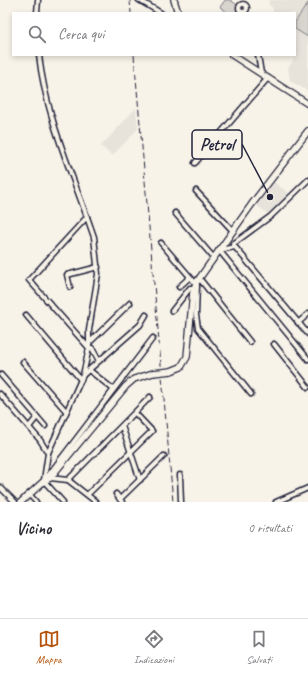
<!DOCTYPE html>
<html lang="it">
<head>
<meta charset="utf-8">
<style>
  :root { --surface:#fff; --page:#f7f7f7; --text:#2b2b33; --muted:#7c7c81; --line:#e1e1e2; --accent:#b45309 }
  body { margin:0; font-family:Caveat,sans-serif; background:var(--page); color:var(--text) }
  .list { margin:0; padding:0; list-style:none }
  h2 { display:flex; justify-content:space-between; align-items:center; height:52px; margin:0; padding:0 16px; font-size:17px }
  h2 small { font-size:13px; font-weight:400; color:var(--muted) }
  .icon { flex:none; width:22px; height:22px; fill:none; stroke:currentColor; stroke-width:2; stroke-linecap:round; stroke-linejoin:round }
  .map { position:relative; flex:none; width:308px; height:502px; overflow:hidden }
  .search { position:absolute; background:var(--surface); box-shadow:0 2px 6px #0003; left:12px; right:12px; top:12px; height:44px; display:flex; align-items:center; gap:10px; box-sizing:border-box; padding:0 14px; border-radius:0px; color:var(--muted); font-size:15px }
  .sheet { height:116px; background:var(--surface) }
  nav { display:flex; justify-content:space-around; align-items:center; box-sizing:border-box; height:56px; border-top:1px solid var(--line); background:var(--surface); font-size:11px; color:var(--muted) }
  nav a { display:grid; justify-items:center; gap:2px }
  nav .on { color:var(--accent) }
  .map>svg:first-child { display:block }
  .built { fill:#e7e3db }
  .green { fill:#d8d5cf; stroke:#7d7c85 }
  .lines { fill:none; stroke-linecap:round; stroke-linejoin:round }
  .street-casing { stroke:#22223b; stroke-width:7 }
  .secondary-casing { stroke:#22223b; stroke-width:8 }
  .street { stroke:#f7f3e8; stroke-width:4 }
  .secondary { stroke:#f7f3e8; stroke-width:5.5 }
  .rail { stroke:#22223b; stroke-width:1; stroke-dasharray:6 3; stroke-linecap:butt }
  .secondary-bridge-casing { stroke:#22223b; stroke-width:8; stroke-linecap:butt }
  .secondary-bridge { stroke:#f7f3e8; stroke-width:5.5 }
  .leader { fill:none; stroke:#22223b; stroke-width:1.5 }
  .callout-dot { fill:#22223b; stroke:#f7f3e8; stroke-width:1.5 }
  .callout { fill:#f7f3e8; stroke:#22223b; stroke-width:1.5 }
  .callout-label { font-size:17px; text-anchor:middle; font-weight:bold; fill:#22223b }
</style>
</head>
<body>
<div class="map">
<svg width="308" height="502" viewBox="0 0 308 502">
  <rect width="100%" height="100%" fill="#f7f3e8"/>
  <filter id="ink" filterUnits="userSpaceOnUse"><feTurbulence type="fractalNoise" baseFrequency=".025" numOctaves="2"/><feDisplacementMap in="SourceGraphic" scale="8" xChannelSelector="R" yChannelSelector="G"/><feConvolveMatrix kernelMatrix="1 2 1 2 8 2 1 2 1" color-interpolation-filters="sRGB"/></filter>
  <g filter="url(#ink)">
    <g class="built">
      <polygon points="270,0 308,0 308,3 295,22 295,13 273,13 273,9 268,3"/>
      <polygon points="295,29 308,37 308,91 290,81 288,68 294,59 293,55 295,55"/>
      <polygon points="136,108 138,129 112,156 101,146"/>
      <polygon points="274,182 291,195 270,215 256,205"/>
    </g>
    <g class="green">
      <polygon points="225,0 230,0 239,6 237,13 228,13 220,7"/>
      <polygon points="308,3 308,37 295,29 295,22"/>
    </g>
    <g class="lines">
      <defs>
        <g id="street">
          <polyline points="139,0 161,13"/>
          <circle cx="243" cy="8" r="4"/>
          <polyline points="37,13 38,0"/>
          <path d="M39,55C45,111 68,164 87,217"/>
          <polyline points="258,55 261,73"/>
          <polyline points="195,163 268,78"/>
          <polyline points="196,191 233,231"/>
          <polyline points="175,213 213,257"/>
          <polyline points="161,243 197,285 196,315 198,328 251,394"/>
          <polyline points="235,247 233,244 271,216 308,180"/>
          <polyline points="219,250 308,359"/>
          <polyline points="219,250 235,247 308,334"/>
          <polyline points="199,278 250,342"/>
          <polyline points="70,287 67,275 98,267"/>
          <polyline points="179,287 190,277"/>
          <polyline points="172,311 190,288 194,288"/>
          <polyline points="26,315 81,380"/>
          <polyline points="298,323 308,314"/>
          <polyline points="89,343 130,303"/>
          <polyline points="274,344 308,387"/>
          <polyline points="23,362 66,411"/>
          <polyline points="89,370 113,389"/>
          <polyline points="1,375 45,426"/>
          <polyline points="83,375 140,325 146,315"/>
          <polyline points="0,394 40,440 48,453 44,480"/>
          <polyline points="122,426 140,480"/>
          <polyline points="29,427 37,417"/>
          <polyline points="48,453 83,375 89,348 89,330 98,274 94,237 87,217 29,280 89,348 92,348 99,361"/>
          <polyline points="180,475 181,502"/>
          <polyline points="50,478 68,480 96,502"/>
          <polyline points="68,480 150,397"/>
          <polyline points="44,481 153,338"/>
          <polyline points="44,481 63,502"/>
          <polyline points="0,487 15,502"/>
          <polyline points="29,494 36,502"/>
          <polyline points="88,494 152,431 135,413"/>
          <polyline points="116,494 122,502"/>
          <polyline points="120,499 164,456"/>
          <polyline points="276,502 308,488"/>
        </g>
        <g id="secondary">
          <polyline points="174,0 178,13"/>
          <polyline points="232,55 308,104"/>
          <polyline points="171,371 181,367 187,357 193,292 196,283 252,204 308,131"/>
          <polyline points="21,502 44,481 50,478 126,386 134,379 153,373"/>
        </g>
      </defs>
      <use href="#street" class="street-casing"/>
      <use href="#secondary" class="secondary-casing"/>
      <use href="#street" class="street"/>
      <use href="#secondary" class="secondary"/>
      <g class="rail">
        <polyline points="130,0 131,13"/>
        <polyline points="134,55 173,502"/>
      </g>
      <defs>
        <polyline id="secondary-bridge" points="153,373 171,371"/>
      </defs>
      <use href="#secondary-bridge" class="secondary-bridge-casing"/>
      <use href="#secondary-bridge" class="secondary-bridge"/>
    </g>
  </g>
  <path class="leader" d="M270 197L242 144"/>
  <circle class="callout-dot" cx="270" cy="197" r="4"/>
  <rect class="callout" x="192" y="130" width="50" height="29" rx="4"/>
  <g class="callout-label">
    <text x="217" y="150">Petrol</text>
  </g>
</svg>
<div class="search"><svg class="icon" aria-label="search" viewBox="0 0 24 24"><circle cx="10" cy="10" r="6"/><path d="M15 15l6 6"/></svg>Cerca qui</div>
</div>
<section class="sheet">
<h2>Vicino<small>0 risultati</small></h2>
<ul class="list">
</ul>
</section>
<nav>
<a class="on"><svg class="icon" aria-label="map" viewBox="0 0 24 24"><path d="M3 6l6-2 6 2 6-2v14l-6 2-6-2-6 2zM9 4v14M15 6v14"/></svg>Mappa</a>
<a><svg class="icon" aria-label="directions" viewBox="0 0 24 24"><path d="M12 3l9 9-9 9-9-9zM9 14v-3h6M13 9l2 2-2 2"/></svg>Indicazioni</a>
<a><svg class="icon" aria-label="saved" viewBox="0 0 24 24"><path d="M7 4h10v16l-5-4-5 4z"/></svg>Salvati</a>
</nav>
</body>
</html>
